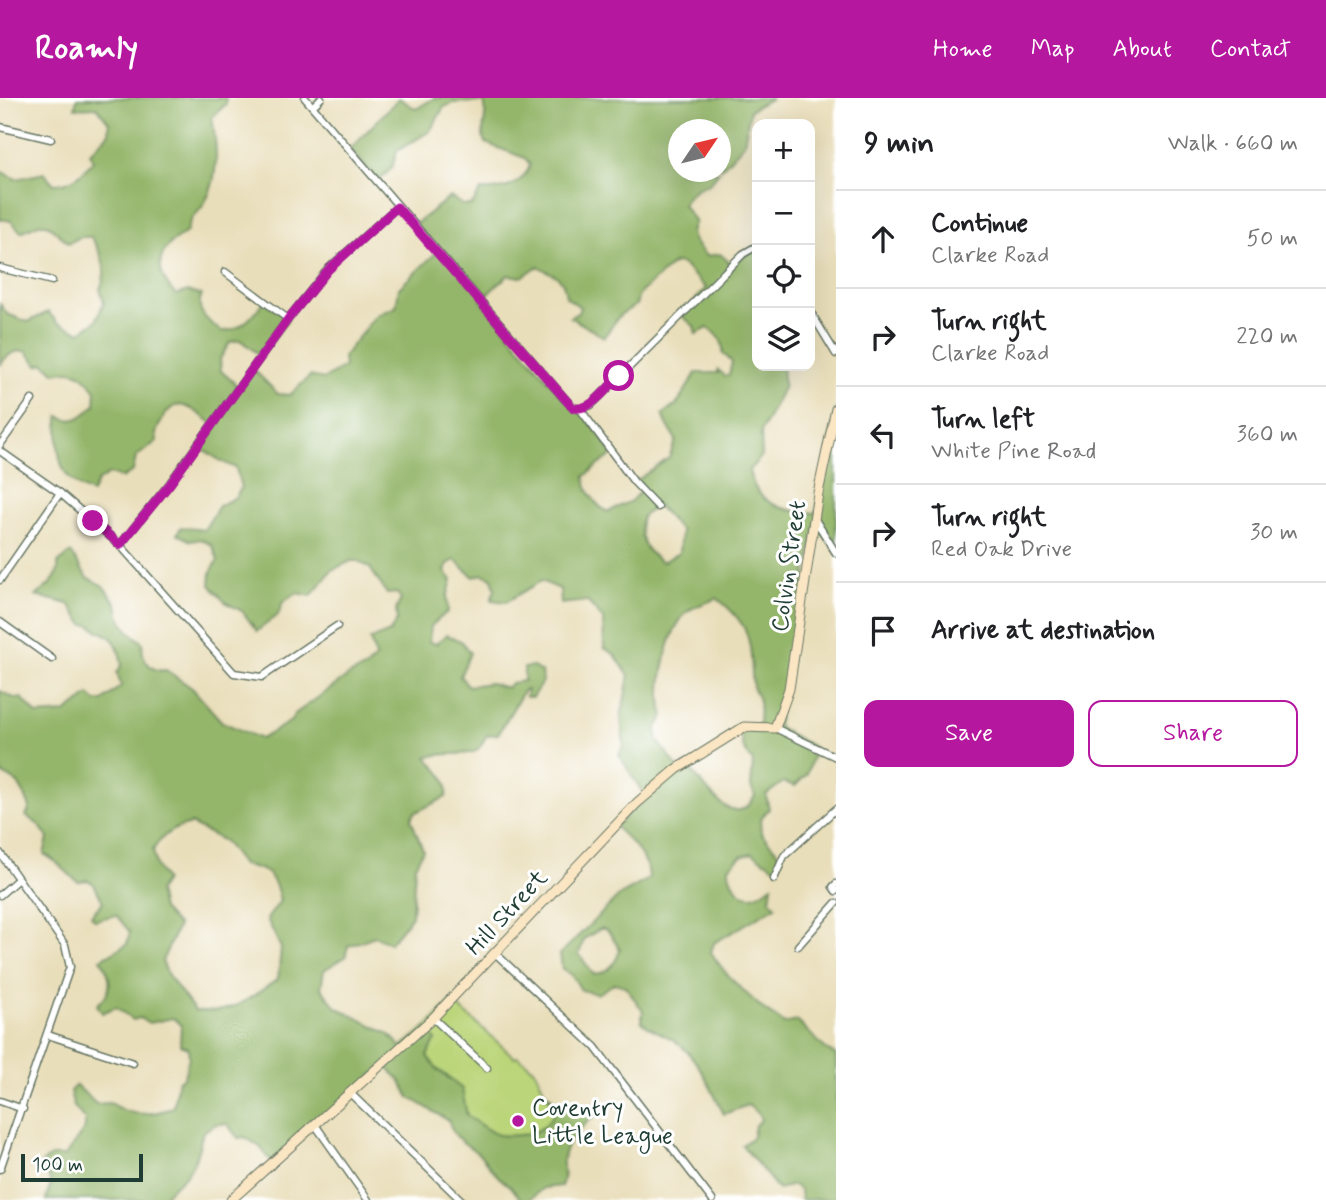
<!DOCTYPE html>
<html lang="en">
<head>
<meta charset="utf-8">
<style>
  :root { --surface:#fff; --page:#f2f2f2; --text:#202124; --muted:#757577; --line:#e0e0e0; --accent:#b5179e }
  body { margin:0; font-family:Mynerve,sans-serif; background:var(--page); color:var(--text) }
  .controls { position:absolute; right:21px; top:21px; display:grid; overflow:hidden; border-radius:14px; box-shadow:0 7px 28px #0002 }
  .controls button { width:63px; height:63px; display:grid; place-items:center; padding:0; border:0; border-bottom:2px solid var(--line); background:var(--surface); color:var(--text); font:35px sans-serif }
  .compass { position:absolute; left:668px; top:21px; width:63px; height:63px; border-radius:50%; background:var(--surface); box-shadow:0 7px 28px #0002; rotate:55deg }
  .scale { position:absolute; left:21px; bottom:18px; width:122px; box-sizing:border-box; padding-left:7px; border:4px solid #1f3d34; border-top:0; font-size:19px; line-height:24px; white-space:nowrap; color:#1f3d34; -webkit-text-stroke:5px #fff; paint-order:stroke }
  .stop { position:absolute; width:21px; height:21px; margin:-16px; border:5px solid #b5179e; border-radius:50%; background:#fff }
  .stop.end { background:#b5179e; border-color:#fff; box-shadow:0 2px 7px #0008 }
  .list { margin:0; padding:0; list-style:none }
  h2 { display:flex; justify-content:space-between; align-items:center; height:91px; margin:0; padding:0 28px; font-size:30px }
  h2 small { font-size:23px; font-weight:400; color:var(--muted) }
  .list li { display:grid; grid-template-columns:46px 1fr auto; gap:21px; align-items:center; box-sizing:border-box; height:98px; padding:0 28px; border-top:2px solid var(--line) }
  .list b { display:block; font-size:26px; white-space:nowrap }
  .list p { margin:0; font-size:23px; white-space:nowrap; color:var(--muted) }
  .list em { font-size:23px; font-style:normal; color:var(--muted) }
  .actions { display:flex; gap:14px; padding:21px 28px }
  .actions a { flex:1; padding:16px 0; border:2px solid var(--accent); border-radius:14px; text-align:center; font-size:24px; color:var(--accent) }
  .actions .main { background:var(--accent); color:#fff }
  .icon { flex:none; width:38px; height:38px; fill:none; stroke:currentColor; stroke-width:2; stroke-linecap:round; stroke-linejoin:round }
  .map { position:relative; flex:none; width:836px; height:1102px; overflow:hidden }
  header { display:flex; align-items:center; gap:42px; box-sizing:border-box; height:98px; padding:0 35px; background:var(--accent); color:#fff }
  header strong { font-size:33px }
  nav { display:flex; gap:38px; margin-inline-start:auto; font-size:24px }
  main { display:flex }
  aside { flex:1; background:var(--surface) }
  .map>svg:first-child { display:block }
  .green { fill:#bbd57a; stroke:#6d8957; stroke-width:2 }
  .forest { fill:#94b66a; stroke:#5a7a4f; stroke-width:2; fill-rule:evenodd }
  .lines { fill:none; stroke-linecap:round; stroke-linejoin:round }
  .street-casing { stroke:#667563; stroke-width:9 }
  .secondary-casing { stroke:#667563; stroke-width:11 }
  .street { stroke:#fff; stroke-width:6 }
  .secondary { stroke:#fbe6c4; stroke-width:9 }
  .route { stroke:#b5179e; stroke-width:9 }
  .poi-dot { fill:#b5179e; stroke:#fff; stroke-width:2.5 }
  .labels { text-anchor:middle; stroke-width:6; stroke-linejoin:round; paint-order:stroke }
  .street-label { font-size:24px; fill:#1f3d34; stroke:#fff }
  .poi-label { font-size:24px; fill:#1f3d34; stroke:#fff; text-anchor:start }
</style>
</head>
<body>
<header>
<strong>Roamly</strong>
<nav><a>Home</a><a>Map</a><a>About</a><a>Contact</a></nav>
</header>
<main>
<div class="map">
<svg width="836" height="1102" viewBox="0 0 836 1102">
  <rect width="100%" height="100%" fill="#fff"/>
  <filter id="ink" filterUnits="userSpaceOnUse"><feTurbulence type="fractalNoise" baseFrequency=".0143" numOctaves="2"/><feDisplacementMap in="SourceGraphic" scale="14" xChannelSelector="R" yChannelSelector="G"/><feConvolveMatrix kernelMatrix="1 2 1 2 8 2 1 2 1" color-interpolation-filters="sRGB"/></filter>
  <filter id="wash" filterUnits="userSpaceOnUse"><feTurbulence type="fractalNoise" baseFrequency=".00686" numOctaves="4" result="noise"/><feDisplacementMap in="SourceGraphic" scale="28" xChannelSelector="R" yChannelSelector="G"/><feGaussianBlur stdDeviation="1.57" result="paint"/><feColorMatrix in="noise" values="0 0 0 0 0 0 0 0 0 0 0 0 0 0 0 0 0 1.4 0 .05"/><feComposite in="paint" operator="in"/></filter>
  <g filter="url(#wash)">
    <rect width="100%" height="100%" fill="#e9deba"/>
    <polygon class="green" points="452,903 514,959 518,958 535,972 548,1000 565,1012 578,1035 532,1074 468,1019 461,997 450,980 437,971 427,958 426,929"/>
    <path class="forest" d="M77,0H226V6L212,19C217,48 220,80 204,106C196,119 191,116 187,133C182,139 174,141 169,147C153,164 162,183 176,197L188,193L202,197C194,212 208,224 221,233C240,234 253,218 264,203L288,221L261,258L240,242L230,244L220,261L221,273L239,289L254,272L278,296L290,297L310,278L324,281L344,269L343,259L376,217L396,209L399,190L436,155L414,127L450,99L463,107H472L481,92C501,93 522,89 530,67L525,60L485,45C479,32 489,18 484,4L453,5L444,9L430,33L397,53L392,70L378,83L350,51L399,0L416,11L434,0H772L750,12L744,46L721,71L720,32H678V74H719L709,86C698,88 687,96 683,107L695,124C685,138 697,147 706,158L720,156L732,166L757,149V268H782L784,288L761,334L762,358L749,372C755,407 785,414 816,415L836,311V453L816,426L777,628L815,650L807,676L795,688L783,684L766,697L769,711L760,721L761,735L782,759L778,771L752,755L741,758L729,769C728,780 738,799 752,798C759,798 766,791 772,787L770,802L776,808L714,845L711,854C727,880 740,889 761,909C768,916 777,918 784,926L797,923L828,953L836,957V1101L801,1102L800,1092L793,1087L778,1091L742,1047L753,1039L755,1027L761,1022L759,1016L748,1007L724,1016C711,992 701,964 679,946C668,936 652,934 641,923L643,913L625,888L615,885L597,896L581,892L572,877L562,871L560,856L620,797L649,781C650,761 629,742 615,729L645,698L619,657L624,647L621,620L629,578L615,557L604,550L603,521L587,503L561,506L560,491L541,483L506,504L491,502L495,491L492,480L482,476L474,479L455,462L448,466L445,473L452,482L447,499L448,513L431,528L429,544L436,546L446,537L461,543L470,555L460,578L468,588L490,585L507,590L511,585L524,583V570L532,568L541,574L543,583L532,599H526L527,592H524L498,636L487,637C484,641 481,649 477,652C468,659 443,653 427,659C437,672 451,681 446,699L414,715L411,721L423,752L415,768L412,818L390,845L375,838L348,848L345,859L324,872L321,890L336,909L389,936L401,949L426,929L436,942L427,958L437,971L462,991L467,1018C476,1023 491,1036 500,1037C521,1039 548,1036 554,1012L548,996L562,1011L578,1004L596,1017C583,1027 565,1043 563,1061C562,1071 566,1078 561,1088L543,1090L529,1102H521C510,1084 506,1088 495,1075C489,1070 486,1063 481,1058C468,1046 453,1042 449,1023L409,999L400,982L384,967L272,1064L260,1049L245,1039L238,1040L227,1026H216L203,1034C198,1051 196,1068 182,1081C174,1090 168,1090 163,1102H46L51,1085L42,1065L51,1058H65L85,1030V1022L73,1007L70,993L76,987L96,1006L111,1005C129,1019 153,1018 173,1009L178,983L184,979L189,959L188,950L180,947L181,927L173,920L149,925L140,920L133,922L116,909L102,915L97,907C114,893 112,879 101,861L127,846L130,834L116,817L95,822L91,817L103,804L94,786L87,782L78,784C67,775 57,763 44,756L48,740L39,727L26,718L30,710C22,688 19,683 0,675V593L16,601L22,600L37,617L65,615L89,597L96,603H103L121,588L117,575L122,567C119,549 116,539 99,533C91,530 94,526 84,527L69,506L36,498C47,489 60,480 58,465L71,455L87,479L103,488L117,506L119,518L127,531L143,545C140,559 150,575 166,572L192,590L222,624L261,641L291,623L295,616L351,576L367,569L376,559L370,542L390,534L397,522L396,512L401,501L397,495L387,496L370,470L358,463H351L332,472L311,498L297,495L283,504L278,517L257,533L242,513L225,504L210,487L211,474L218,462L212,447L201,441L191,443L177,436L181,429L204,432L219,408L236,399L241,390L236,370C223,365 212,358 200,349L213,326C186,306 172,293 156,335L157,343L136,359L133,373L122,380L109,376L97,384L92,395C55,381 57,353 59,318C74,327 84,318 95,307L96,293C84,276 76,269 55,275L44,265L38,267L26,253C14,252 5,258 0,268V206L7,216L28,224L48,214L58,225L80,234L96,223L104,204L100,191C109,172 102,156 91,139H80L69,145L47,126H38L21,134L11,123L0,121V73L16,81L44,75L54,86C71,86 84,75 93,62L90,55L109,35V25L97,9L75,10ZM674,165L682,166L706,190L682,218L694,228L696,236L708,230C718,236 724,244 723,255L732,264L729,277L725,278L718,272V275H696L677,306L662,317L676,342L669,360L636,383L642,392L631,403L608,414C595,408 585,391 585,378L613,356L581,312L563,300L481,202L508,177L522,179L538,168C552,178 564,175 566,199L580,209L578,215L570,219L604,239L620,217L636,207L639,196ZM657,407L681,433L679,455L662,464C645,455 637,438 642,419ZM717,500C756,532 749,545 753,590C754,595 757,595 758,600C761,607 759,619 759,627L740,633L743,649L753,664L751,689L755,698C734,738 702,683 686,666L678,670L658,643L656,631L664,618C655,593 667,533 687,514C696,506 707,506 717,500ZM191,726L224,743L242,767C267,770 275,777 280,803L267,821L281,850L278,881C248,901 233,917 195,913L168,877L162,863L178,828L162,811L158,793L165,782L156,767L153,752C163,736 173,730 191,726ZM602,830L609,834L620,852C616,865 608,876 593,876L579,856L584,841Z"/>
  </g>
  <g filter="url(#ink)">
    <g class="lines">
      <defs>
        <g id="street">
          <polyline points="305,0 573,310 580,311 591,307 743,156 757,148"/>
          <polyline points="313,8 321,0"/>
          <polyline points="0,29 51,41"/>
          <polyline points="0,170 52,183"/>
          <polyline points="225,174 288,221"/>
          <polyline points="810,213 836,256"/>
          <polyline points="580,311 634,384 658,409"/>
          <polyline points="0,347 32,302"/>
          <polyline points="0,353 60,395 120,447 234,575 262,579 337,528"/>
          <polyline points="816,423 836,455"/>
          <polyline points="120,447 170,385 288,221 328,171 397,109"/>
          <polyline points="0,482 60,395"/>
          <polyline points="0,524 52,561"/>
          <polyline points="775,630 836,659"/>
          <polyline points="0,755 65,847 70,869 0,1071"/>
          <polyline points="774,781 784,758 836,711"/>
          <polyline points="836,786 833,789 836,793"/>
          <polyline points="0,797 18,781"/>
          <polyline points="798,848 836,805"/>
          <polyline points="495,855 595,949 712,1102"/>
          <polyline points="433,920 487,970"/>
          <polyline points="48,937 133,965"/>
          <polyline points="351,996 461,1102"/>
          <polyline points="0,1003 23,1011"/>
          <polyline points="316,1028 368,1102"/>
        </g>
        <polyline id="secondary" points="231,1102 433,920 637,705 677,671 744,629 775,630 789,591 818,395 836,311"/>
      </defs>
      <use href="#street" class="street-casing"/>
      <use href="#secondary" class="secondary-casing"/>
      <use href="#street" class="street"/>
      <use href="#secondary" class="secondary"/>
    </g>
  </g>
  <g class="lines" filter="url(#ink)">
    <path class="route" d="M93,423L120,447L170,386L288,221L328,172L397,109L573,310C592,313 606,291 619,278"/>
  </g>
  <circle class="poi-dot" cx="518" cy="1023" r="7"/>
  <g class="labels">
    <g class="street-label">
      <text transform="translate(788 468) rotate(-82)" y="8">Colvin Street</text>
      <text transform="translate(506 814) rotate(-47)" y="8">Hill Street</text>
    </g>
    <g class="poi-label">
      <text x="532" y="1017">Coventry<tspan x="532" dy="28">Little League</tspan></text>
    </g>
  </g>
</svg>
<div class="controls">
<button>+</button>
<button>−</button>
<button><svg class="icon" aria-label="locate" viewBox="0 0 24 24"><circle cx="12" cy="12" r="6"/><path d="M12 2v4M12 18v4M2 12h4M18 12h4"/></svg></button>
<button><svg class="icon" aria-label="layers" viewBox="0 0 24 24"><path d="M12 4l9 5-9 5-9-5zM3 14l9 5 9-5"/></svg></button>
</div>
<svg class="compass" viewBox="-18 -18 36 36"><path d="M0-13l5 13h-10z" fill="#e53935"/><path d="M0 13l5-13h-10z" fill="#757577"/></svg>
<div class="scale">100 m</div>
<div class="stop" style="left:619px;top:278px"></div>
<div class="stop end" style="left:93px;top:423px"></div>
</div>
<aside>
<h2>9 min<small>Walk · 660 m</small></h2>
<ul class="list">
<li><svg class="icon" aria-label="ahead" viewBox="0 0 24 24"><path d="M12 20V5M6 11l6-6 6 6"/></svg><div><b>Continue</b><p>Clarke Road</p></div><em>50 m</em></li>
<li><svg class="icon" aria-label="right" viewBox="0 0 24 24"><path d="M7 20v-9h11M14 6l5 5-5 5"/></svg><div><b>Turn right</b><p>Clarke Road</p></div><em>220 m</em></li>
<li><svg class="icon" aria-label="left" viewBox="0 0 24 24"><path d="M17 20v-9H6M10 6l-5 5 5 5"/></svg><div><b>Turn left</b><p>White Pine Road</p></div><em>360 m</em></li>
<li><svg class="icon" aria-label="right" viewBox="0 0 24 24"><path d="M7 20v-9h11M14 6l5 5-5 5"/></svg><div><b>Turn right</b><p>Red Oak Drive</p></div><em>30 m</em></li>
<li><svg class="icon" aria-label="arrive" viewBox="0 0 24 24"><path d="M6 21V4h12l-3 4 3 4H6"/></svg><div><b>Arrive at destination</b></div></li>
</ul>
<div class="actions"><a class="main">Save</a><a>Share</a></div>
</aside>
</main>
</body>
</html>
